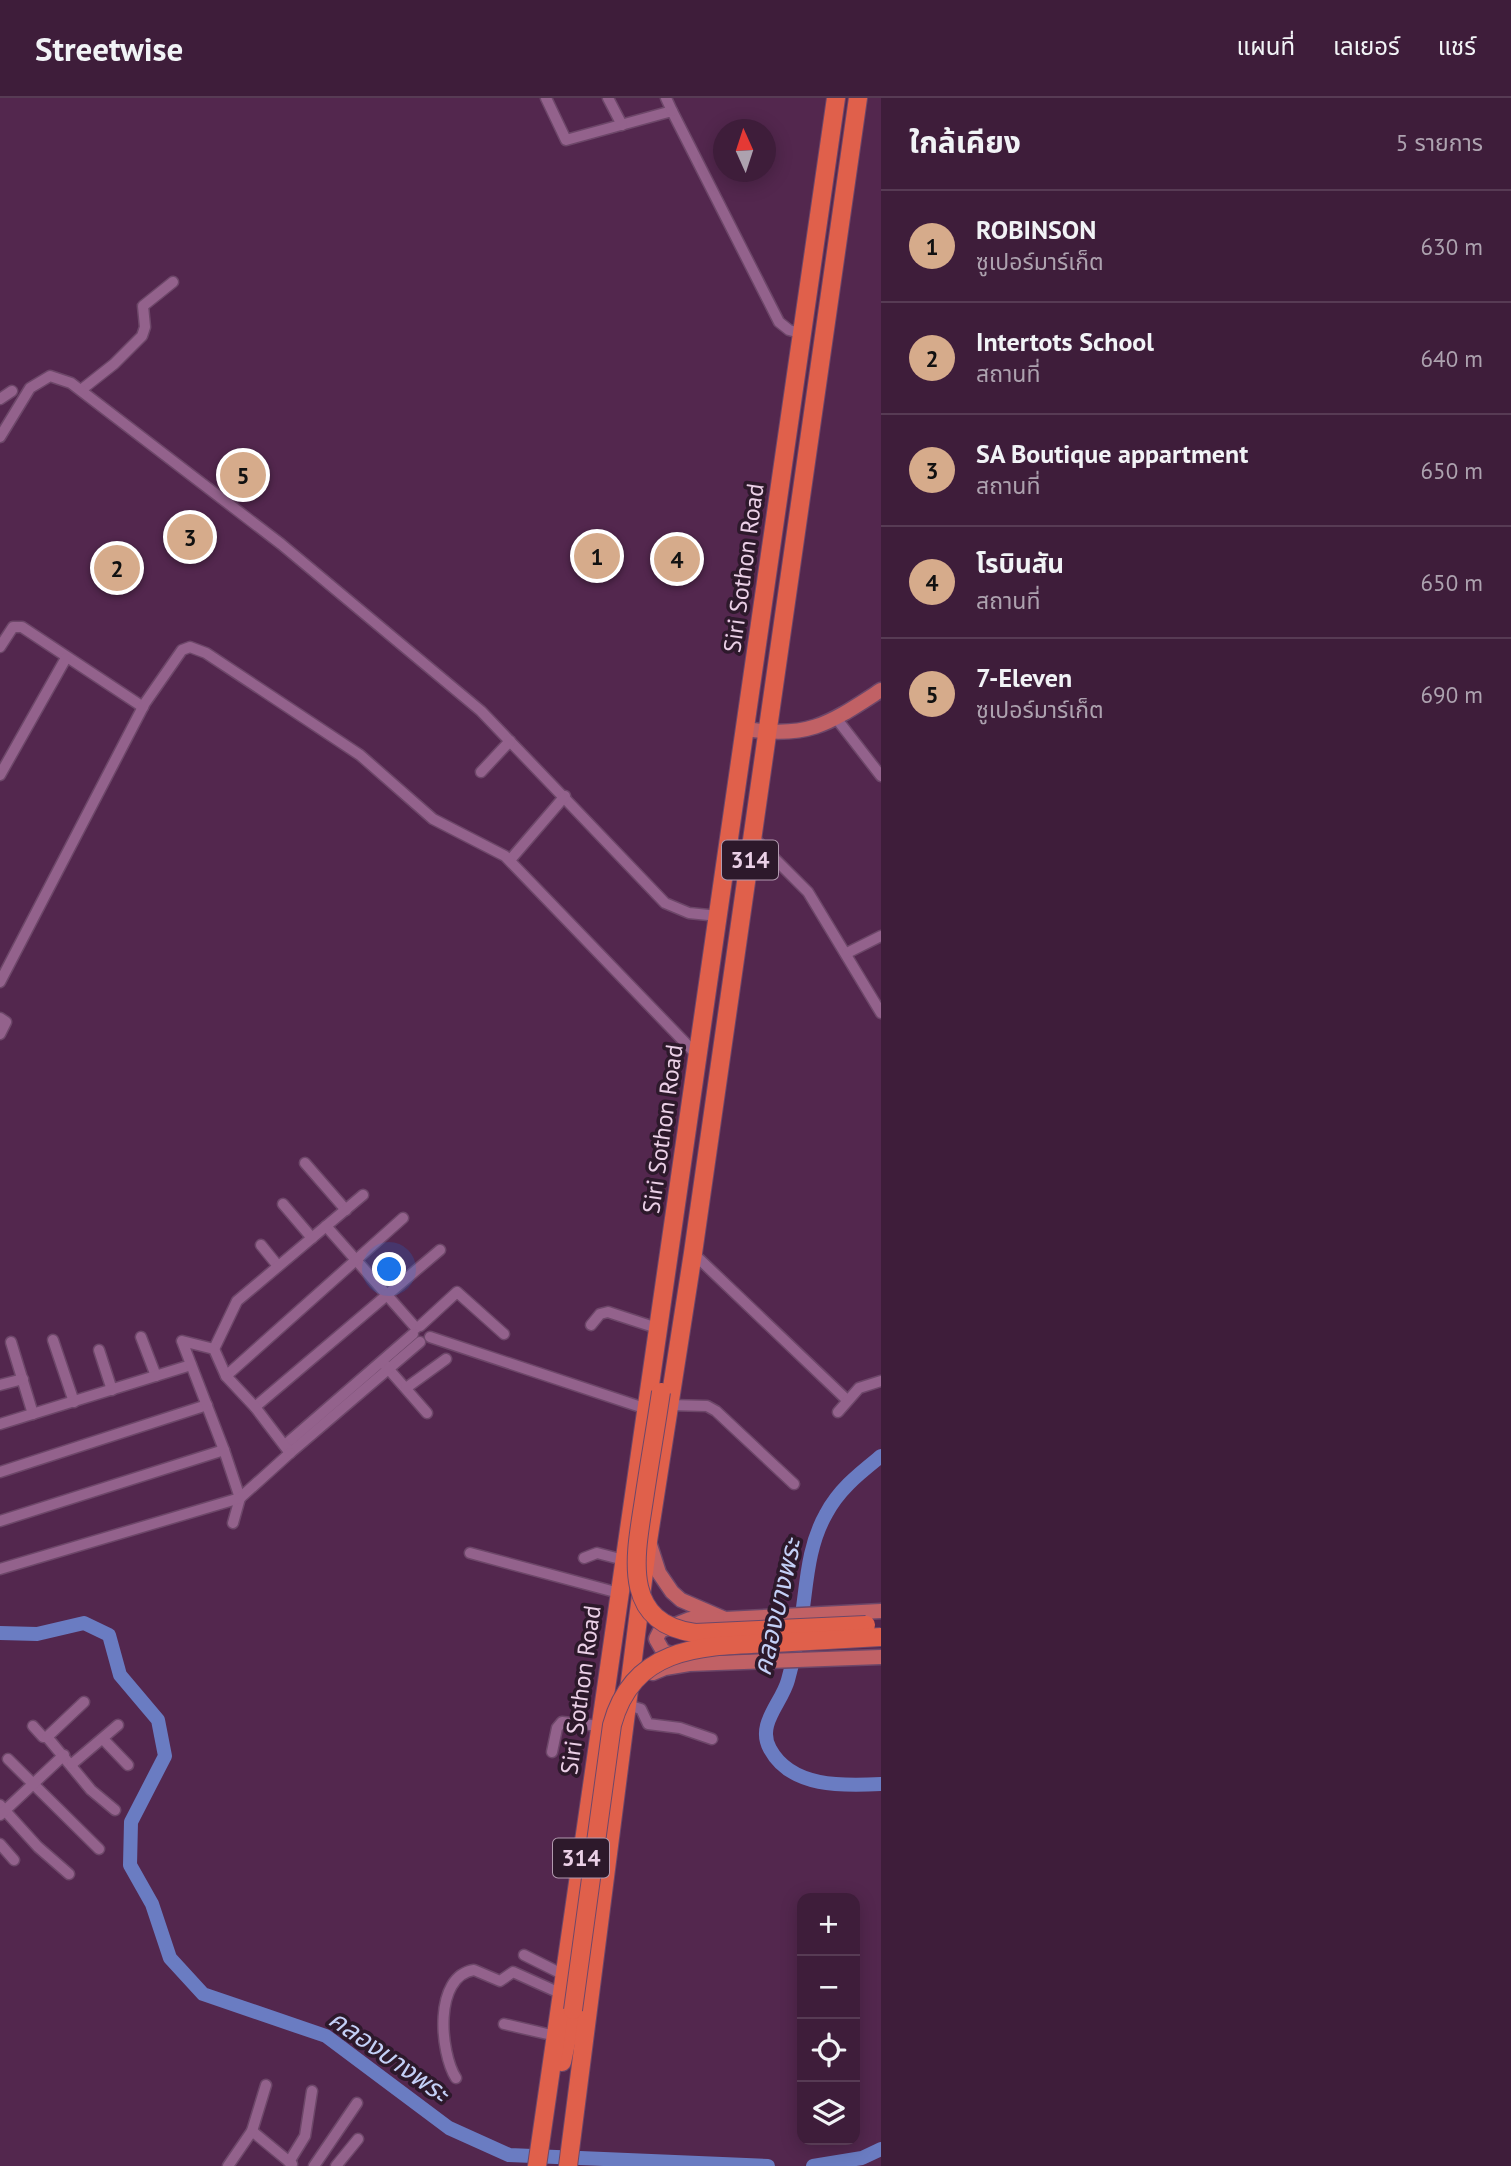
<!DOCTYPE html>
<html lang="th">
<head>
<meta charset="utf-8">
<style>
  :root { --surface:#3e1d3a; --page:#492a45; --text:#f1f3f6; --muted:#ada2af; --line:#573b54; --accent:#d6ab8b }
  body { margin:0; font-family:"PT Sans","Noto Sans Thai",sans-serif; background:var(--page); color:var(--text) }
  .controls { position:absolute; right:21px; bottom:21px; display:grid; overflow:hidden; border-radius:14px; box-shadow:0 4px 18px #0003 }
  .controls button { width:63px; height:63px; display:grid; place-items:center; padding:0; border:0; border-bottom:2px solid var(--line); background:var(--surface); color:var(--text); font:35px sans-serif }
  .compass { position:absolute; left:713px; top:21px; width:63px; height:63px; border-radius:50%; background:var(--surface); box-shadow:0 4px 18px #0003; rotate:357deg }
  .you { position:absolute; left:390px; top:1172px; width:24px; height:24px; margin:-18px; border:5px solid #fff; border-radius:50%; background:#1a73e8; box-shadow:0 0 0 10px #1a73e833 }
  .badge { display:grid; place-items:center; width:46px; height:46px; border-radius:50%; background:var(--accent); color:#111; font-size:23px; font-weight:700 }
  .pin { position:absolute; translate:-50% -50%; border:4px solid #fff; box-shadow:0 2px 7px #0006 }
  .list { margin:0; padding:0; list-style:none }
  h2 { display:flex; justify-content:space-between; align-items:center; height:91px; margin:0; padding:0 28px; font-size:30px }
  h2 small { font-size:23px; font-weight:400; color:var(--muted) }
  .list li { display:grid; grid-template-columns:46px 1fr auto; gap:21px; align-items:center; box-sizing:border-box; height:112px; padding:0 28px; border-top:2px solid var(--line) }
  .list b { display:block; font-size:26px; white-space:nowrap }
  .list p { margin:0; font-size:23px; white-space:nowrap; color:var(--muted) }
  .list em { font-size:23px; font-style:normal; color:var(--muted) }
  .icon { flex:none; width:38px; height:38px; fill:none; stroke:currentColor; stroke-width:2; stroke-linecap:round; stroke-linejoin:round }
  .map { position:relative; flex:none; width:881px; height:2068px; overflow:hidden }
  header { display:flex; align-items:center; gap:42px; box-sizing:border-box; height:98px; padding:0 35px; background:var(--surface); border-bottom:2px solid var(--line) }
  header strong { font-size:33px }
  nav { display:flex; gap:38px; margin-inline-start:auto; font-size:24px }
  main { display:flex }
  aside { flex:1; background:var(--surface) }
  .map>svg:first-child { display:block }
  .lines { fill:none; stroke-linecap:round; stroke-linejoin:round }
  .river { stroke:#6a7cc2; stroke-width:14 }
  .minor-casing { stroke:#6d4769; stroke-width:13 }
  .major-casing { stroke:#6d4769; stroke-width:17 }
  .highway-casing { stroke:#6d4769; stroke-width:20 }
  .minor { stroke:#93628c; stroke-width:10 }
  .major { stroke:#c16165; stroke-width:14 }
  .highway { stroke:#e0604b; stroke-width:18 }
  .highway-bridge-casing { stroke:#6d4769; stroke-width:20; stroke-linecap:butt }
  .highway-bridge { stroke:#e0604b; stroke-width:18 }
  .labels { text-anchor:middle; stroke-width:7; stroke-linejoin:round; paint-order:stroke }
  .shield { fill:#2d192b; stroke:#b299af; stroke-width:2 }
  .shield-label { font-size:23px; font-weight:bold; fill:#ebd0e7 }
  .street-label { font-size:24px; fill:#ebd0e7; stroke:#2d192b }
  .water-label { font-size:26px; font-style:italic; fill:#c4d0f7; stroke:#2d192b }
</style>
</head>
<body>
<header>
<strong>Streetwise</strong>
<nav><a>แผนที่</a><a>เลเยอร์</a><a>แชร์</a></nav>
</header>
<main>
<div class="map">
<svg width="881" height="2068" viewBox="0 0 881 2068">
  <rect width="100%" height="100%" fill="#53274e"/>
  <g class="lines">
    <g class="river">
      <path d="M881,1358C860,1375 839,1391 826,1416C805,1453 807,1495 799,1535C796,1551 792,1567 788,1582C782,1605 756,1626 770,1651C791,1690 843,1688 881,1686"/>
      <polyline points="0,1535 37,1536 84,1525 109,1537 120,1577 158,1622 165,1658 131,1724 130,1767 152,1806 170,1860 203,1896 326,1938 449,2030 509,2057 768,2068"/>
      <polyline points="813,2068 862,2060 881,2051"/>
    </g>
    <defs>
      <g id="minor">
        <polyline points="546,0 566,42 672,13 779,224 789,232 804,236"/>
        <polyline points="608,0 622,27"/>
        <polyline points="666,0 672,13"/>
        <polyline points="81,292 114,266 142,238 145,229 143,208 173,184"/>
        <polyline points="0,301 12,293"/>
        <polyline points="0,339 30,290 50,278 71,285 281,446 481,613 665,805 689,815 718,818"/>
        <polyline points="0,549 13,529 22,529 143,609"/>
        <polyline points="836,620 881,678"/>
        <polyline points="481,674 510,643"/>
        <polyline points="0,677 66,560"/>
        <polyline points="753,739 808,794 881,915"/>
        <polyline points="510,762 565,698"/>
        <polyline points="847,855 881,838"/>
        <polyline points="0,884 145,605 182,552 190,549 206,555 360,657 433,721 505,758 698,958"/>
        <polyline points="0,920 6,924 0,936"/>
        <polyline points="305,1065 346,1112"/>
        <polyline points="283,1106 312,1140"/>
        <polyline points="326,1128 416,1230"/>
        <polyline points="261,1147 278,1168"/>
        <polyline points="693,1155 846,1301"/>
        <polyline points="591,1227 600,1216 608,1214 657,1230"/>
        <polyline points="420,1228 457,1194 504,1236"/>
        <polyline points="141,1239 156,1278"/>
        <polyline points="430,1239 647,1311"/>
        <polyline points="53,1242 74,1304"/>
        <polyline points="11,1244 33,1316"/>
        <polyline points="214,1251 237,1203 363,1097"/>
        <polyline points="99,1252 112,1292"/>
        <polyline points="385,1267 427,1315"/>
        <polyline points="226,1278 403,1120"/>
        <polyline points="0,1287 23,1281"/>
        <polyline points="406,1290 446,1261"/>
        <polyline points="670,1307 707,1308 716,1313 794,1386"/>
        <polyline points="255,1309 440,1152"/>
        <polyline points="838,1314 859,1290 881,1283"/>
        <polyline points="0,1326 191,1267"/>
        <polyline points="285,1347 413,1236"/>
        <polyline points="0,1374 207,1307"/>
        <polyline points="0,1423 224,1352"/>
        <polyline points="233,1425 240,1400 224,1352 182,1243 214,1251 226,1278 255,1309 290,1355 420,1244"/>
        <polyline points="470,1455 619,1495"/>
        <polyline points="584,1460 597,1455 624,1462"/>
        <polyline points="0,1471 240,1400 290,1355"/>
        <polyline points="627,1607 641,1611 648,1626 680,1630 712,1641"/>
        <polyline points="33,1628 43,1639 47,1639 91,1692 115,1712"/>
        <polyline points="47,1639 84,1604"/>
        <polyline points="103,1641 128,1667"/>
        <polyline points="552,1654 557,1630 562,1624 600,1628"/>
        <polyline points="8,1661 99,1751"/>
        <polyline points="72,1666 118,1627"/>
        <polyline points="0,1707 38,1749 69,1776"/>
        <polyline points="0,1717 64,1657"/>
        <polyline points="0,1746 14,1762"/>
        <polyline points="524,1857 564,1877"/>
        <polyline points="504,1926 556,1938"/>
        <path d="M456,1980C440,1955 433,1878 474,1872L500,1883L513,1874L562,1896"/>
        <polyline points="252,2033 292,2066"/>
        <polyline points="289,2064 305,2038 312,1993"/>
        <polyline points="228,2068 252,2033 266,1987"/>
        <polyline points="314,2068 357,2005"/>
        <polyline points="336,2068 358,2041"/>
      </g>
      <g id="major">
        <path d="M746,631C809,641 830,625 881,592"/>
        <polyline points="649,1444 659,1475 672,1494 681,1502 725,1521 881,1513"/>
        <polyline points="679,1559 663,1553 656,1541 660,1533 690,1521 717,1521"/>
        <polyline points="653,1575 665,1570 689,1566 881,1559"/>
      </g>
      <g id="highway">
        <polyline points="562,1964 573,1912"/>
        <polyline points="537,2068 836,0"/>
        <polyline points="568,2068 648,1443 693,1155 858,0"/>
      </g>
    </defs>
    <use href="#minor" class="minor-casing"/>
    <use href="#major" class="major-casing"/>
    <use href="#highway" class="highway-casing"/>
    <use href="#minor" class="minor"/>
    <use href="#major" class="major"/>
    <use href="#highway" class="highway"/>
    <defs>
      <g id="highway-bridge">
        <path d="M661,1294C656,1328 650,1362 645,1395C637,1451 617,1524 695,1535L866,1527"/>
        <path d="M573,1912L612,1627C634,1546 705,1548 774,1545C809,1543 845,1541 881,1539"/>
      </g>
    </defs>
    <use href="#highway-bridge" class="highway-bridge-casing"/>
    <use href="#highway-bridge" class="highway-bridge"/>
  </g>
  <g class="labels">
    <g class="shield">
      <rect x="722" y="742.5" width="56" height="39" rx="5"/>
      <rect x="553" y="1740.5" width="56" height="39" rx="5"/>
    </g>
    <g class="shield-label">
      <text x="750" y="770">314</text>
      <text x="581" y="1768">314</text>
    </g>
    <g class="street-label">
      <text transform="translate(744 470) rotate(-82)" y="8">Siri Sothon Road</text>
      <text transform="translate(663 1031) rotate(-82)" y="8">Siri Sothon Road</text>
      <text transform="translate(581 1592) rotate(-82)" y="8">Siri Sothon Road</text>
    </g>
    <g class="water-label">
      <text transform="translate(777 1509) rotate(-77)" y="9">คลองบางพระ</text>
      <text transform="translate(389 1958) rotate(35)" y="9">คลองบางพระ</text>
    </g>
  </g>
</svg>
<div class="controls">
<button>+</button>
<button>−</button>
<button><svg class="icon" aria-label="locate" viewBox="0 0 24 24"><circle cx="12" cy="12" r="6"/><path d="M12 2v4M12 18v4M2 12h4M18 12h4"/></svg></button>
<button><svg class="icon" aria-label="layers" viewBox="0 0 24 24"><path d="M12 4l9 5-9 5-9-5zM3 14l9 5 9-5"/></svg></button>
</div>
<svg class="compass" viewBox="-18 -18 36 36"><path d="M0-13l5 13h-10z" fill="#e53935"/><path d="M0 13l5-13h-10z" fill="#ada2af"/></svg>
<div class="you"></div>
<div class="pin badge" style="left:597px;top:458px">1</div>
<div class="pin badge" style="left:117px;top:470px">2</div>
<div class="pin badge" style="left:190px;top:439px">3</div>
<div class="pin badge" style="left:677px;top:461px">4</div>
<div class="pin badge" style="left:243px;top:377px">5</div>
</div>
<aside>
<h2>ใกล้เคียง<small>5 รายการ</small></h2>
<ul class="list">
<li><span class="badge">1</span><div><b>ROBINSON</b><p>ซูเปอร์มาร์เก็ต</p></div><em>630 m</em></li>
<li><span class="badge">2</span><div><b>Intertots School</b><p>สถานที่</p></div><em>640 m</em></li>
<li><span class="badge">3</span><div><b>SA Boutique appartment</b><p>สถานที่</p></div><em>650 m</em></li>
<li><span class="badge">4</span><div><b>โรบินสัน</b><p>สถานที่</p></div><em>650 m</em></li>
<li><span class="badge">5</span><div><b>7-Eleven</b><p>ซูเปอร์มาร์เก็ต</p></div><em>690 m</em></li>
</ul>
</aside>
</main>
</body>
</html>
